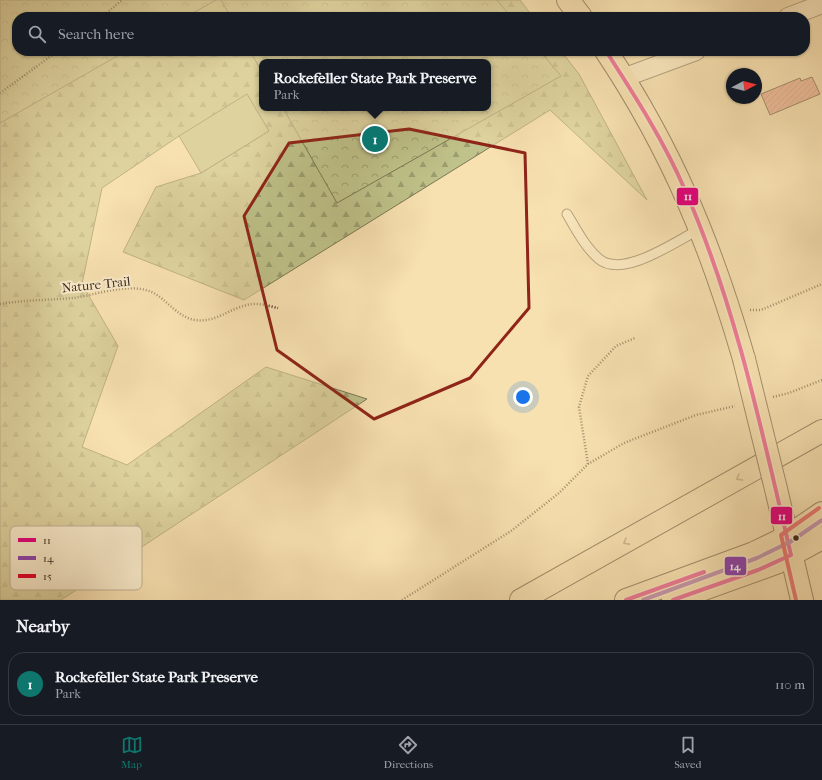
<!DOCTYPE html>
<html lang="en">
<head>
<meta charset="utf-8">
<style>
  :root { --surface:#171b24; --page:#242831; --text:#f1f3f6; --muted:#9ea1a6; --line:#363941; --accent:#0f766e }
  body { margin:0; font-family:"IM FELL French Canon",serif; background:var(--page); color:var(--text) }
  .compass { position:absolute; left:726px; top:68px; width:36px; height:36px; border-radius:50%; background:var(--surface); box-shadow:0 1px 3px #0004; rotate:83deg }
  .you { position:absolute; left:523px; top:397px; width:14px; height:14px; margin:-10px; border:3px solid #fff; border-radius:50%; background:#1a73e8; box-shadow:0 0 0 6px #1a73e833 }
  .badge { display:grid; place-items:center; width:26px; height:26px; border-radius:50%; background:var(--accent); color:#fff; font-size:13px; font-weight:700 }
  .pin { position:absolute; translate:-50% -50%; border:2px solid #fff; box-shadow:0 1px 4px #0006 }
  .popup { position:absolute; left:259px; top:59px; width:232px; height:52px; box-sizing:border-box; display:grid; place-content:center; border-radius:8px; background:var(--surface); filter:drop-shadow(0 1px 3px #0005); font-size:13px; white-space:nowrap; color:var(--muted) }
  .popup b { font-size:15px; color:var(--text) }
  .popup::after { content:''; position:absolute; left:50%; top:100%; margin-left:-8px; border:8px solid transparent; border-top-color:var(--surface) }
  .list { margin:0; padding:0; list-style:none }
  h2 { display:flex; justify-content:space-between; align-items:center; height:52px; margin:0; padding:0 16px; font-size:17px }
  h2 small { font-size:13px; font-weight:400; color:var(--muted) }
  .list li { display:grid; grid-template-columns:26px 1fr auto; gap:12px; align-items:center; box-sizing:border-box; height:64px; margin:0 8px 8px; padding:0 8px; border:1px solid var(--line); border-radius:16px }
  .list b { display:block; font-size:15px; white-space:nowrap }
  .list p { margin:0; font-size:13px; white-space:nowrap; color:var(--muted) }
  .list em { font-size:13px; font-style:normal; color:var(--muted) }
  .icon { flex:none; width:22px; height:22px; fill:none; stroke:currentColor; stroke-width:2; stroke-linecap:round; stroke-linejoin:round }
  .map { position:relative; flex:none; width:822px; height:600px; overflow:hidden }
  .search { position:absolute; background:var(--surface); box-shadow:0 1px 3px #0004; left:12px; right:12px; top:12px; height:44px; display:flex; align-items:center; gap:10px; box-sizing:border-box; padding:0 14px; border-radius:16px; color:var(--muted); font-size:15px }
  .sheet { height:124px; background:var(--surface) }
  nav { display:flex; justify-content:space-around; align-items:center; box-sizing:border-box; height:56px; border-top:1px solid var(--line); background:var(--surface); font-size:11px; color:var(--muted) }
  nav a { display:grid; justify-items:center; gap:2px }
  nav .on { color:var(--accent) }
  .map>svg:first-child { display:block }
  .forest { fill:url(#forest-firs); stroke:#7d7654; fill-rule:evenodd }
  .park { fill:url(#park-crowns); stroke:#7d7654 }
  .pitch { fill:#bfc28a; stroke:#7d7654 }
  .building { fill:url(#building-hatch); stroke:#3b2a1e }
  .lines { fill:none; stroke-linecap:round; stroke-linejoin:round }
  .service-casing { stroke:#6a5843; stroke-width:11 }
  .minor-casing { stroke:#6a5843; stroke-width:20 }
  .primary-casing { stroke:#3b2a1e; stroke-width:24 }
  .path { stroke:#3b2a1e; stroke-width:2.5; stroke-dasharray:1 2; stroke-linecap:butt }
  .service { stroke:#faeccc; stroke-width:9 }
  .minor { stroke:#faeccc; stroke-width:18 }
  .primary { stroke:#f8e1b1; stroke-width:22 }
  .primary-bridge-casing { stroke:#3b2a1e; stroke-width:24; stroke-linecap:butt }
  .primary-bridge { stroke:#f8e1b1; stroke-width:22 }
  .bus-1-casing { stroke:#faeccc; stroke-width:7 }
  .bus-2-casing { stroke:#faeccc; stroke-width:7 }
  .bus-3-casing { stroke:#faeccc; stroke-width:7 }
  .bus-1 { stroke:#e5007d; stroke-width:4 }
  .bus-2 { stroke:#8e44ad; stroke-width:4 }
  .bus-3 { stroke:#e4002b; stroke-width:4 }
  .oneway { stroke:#9a8668 }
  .marked { fill:none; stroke:#8f2418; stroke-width:3; stroke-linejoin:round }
  .bus-dot { fill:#3b2a1e; stroke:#faeccc; stroke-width:1.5 }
  .labels { text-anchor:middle; stroke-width:4; stroke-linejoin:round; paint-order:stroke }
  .street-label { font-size:13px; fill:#3b2a1e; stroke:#faeccc }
  .key { fill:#faeccc; stroke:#c1b298; stroke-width:1 }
  .key-label { font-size:11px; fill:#3b2a1e }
  .line-badge { stroke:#faeccc; stroke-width:1.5 }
  .badge-label { font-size:11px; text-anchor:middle; font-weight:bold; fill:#fff }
</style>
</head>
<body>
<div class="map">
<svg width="822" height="600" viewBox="0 0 822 600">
  <defs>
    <pattern id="forest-firs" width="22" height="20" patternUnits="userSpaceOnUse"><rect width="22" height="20" fill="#bfc28a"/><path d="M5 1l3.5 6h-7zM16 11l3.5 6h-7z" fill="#9c9e70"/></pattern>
    <pattern id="park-crowns" width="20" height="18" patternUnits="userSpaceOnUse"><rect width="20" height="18" fill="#bfc28a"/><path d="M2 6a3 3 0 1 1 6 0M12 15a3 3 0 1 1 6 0" fill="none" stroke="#9c9e70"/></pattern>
    <pattern id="building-hatch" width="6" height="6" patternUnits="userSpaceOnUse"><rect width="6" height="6" fill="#e89886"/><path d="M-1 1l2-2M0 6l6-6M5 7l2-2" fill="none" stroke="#bd7c6d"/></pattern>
  </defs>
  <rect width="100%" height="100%" fill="#f8e1b1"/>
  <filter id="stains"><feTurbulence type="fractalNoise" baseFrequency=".005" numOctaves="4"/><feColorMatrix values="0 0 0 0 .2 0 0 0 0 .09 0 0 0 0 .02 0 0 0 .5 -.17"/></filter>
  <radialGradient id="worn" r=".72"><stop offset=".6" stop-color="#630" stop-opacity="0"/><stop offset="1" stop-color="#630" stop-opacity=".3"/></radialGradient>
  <path class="forest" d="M0,0H520L533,17H17V51H561L579,74L647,200L550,110L244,300L123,252L156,187L201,173L269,131L179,136L102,188L82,284L118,346L82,447L127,465L266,367L367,399L61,600H0ZM262,62H488V108H262Z"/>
  <g class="park">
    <polygon points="0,0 216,0 186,17 17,17 17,51 126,51 0,123"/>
    <polygon points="221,0 497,0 511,17 231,17"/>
    <polygon points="250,51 540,51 561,76 337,203 283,108 488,108 488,62 262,62 262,72"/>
  </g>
  <polygon class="pitch" points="247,94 269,131 201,173 179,136"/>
  <polygon class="building" points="812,77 820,94 770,115 761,94 800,78 801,81"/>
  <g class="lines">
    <defs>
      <path id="service" d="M567,214C576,229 585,247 599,259C623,279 676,241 700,229"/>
      <g id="minor">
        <polyline points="788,17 822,4"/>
        <polyline points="623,78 696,51"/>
      </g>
      <g id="primary">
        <polyline points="568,0 581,17"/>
        <path d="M606,51C672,150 711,245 744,359"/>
        <polyline points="776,489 802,600"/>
        <polyline points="521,600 822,431"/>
        <polyline points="626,600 754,553 787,537 822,513"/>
        <polyline points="673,600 776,563 822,538"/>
      </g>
    </defs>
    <use href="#service" class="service-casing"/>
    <use href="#minor" class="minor-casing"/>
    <use href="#primary" class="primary-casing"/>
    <g class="path">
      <polyline points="102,17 122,0"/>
      <polyline points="0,93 58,51"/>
      <path d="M0,304C24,300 49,300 73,298C97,295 125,283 149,291C166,297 176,317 195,320C215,323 229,309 247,305C257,302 269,306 278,308"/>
      <polyline points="750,310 761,310 822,284"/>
      <polyline points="773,397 789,393 822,380"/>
      <polyline points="588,464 579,407 588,376 616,346 635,338"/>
      <polyline points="402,600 511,531 559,493 588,464 624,443 696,415 735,406"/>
    </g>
    <use href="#service" class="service"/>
    <use href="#minor" class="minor"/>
    <use href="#primary" class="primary"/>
    <defs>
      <polyline id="primary-bridge" points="744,359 776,489"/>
    </defs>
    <use href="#primary-bridge" class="primary-bridge-casing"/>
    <use href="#primary-bridge" class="primary-bridge"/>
    <defs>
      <g id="bus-1">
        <path d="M606,51C635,96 664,141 685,190C736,306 762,432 791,555L758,570L673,600"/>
        <polyline points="626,600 704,572"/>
      </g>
      <polyline id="bus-2" points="643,600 757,558 790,542 822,520"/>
      <polyline id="bus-3" points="796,600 781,535 819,508"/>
    </defs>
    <use href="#bus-1" class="bus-1-casing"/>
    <use href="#bus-2" class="bus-2-casing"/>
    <use href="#bus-3" class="bus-3-casing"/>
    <use href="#bus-1" class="bus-1"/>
    <use href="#bus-2" class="bus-2"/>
    <use href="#bus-3" class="bus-3"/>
  </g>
  <defs><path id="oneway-chevron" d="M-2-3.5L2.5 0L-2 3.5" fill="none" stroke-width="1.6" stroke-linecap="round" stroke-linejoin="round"/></defs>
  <g class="oneway">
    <use href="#oneway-chevron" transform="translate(739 478) rotate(150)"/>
    <use href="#oneway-chevron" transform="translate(626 542) rotate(151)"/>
  </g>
  <path d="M0 0H822V600H0ZM409,129L525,153L529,308L470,378L374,419L277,350L244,216L289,143Z" fill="#f8e1b1" fill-opacity=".55" fill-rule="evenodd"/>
  <path class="marked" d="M409,129L525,153L529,308L470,378L374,419L277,350L244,216L289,143Z"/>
  <circle class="bus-dot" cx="796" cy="538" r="3.5"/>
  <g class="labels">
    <g class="street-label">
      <text transform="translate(96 284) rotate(-6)" y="5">Nature Trail</text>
    </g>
  </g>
  <rect x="10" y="526" width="132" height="64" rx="6" class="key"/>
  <rect x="18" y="538" width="18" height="4" fill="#e5007d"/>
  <rect x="18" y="556" width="18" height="4" fill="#8e44ad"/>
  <rect x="18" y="574" width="18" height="4" fill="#e4002b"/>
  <g class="key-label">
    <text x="43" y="544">11</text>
    <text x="43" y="562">14</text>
    <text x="43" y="580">15</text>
  </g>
  <g class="line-badge">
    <rect x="676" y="187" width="23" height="19" rx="4" fill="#e5007d"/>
    <rect x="770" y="506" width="23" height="19" rx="4" fill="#e5007d"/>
    <rect x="724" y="556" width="23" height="20" rx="4" fill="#8e44ad"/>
  </g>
  <g class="badge-label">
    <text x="688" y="200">11</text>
    <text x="782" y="520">11</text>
    <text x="735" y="570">14</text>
  </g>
  <rect width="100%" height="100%" filter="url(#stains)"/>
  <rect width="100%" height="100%" fill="url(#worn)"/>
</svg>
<svg class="compass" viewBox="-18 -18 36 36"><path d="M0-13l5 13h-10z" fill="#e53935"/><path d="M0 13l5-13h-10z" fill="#9ea1a6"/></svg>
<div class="you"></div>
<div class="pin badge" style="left:375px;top:139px">1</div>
<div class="popup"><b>Rockefeller State Park Preserve</b>Park</div>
<div class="search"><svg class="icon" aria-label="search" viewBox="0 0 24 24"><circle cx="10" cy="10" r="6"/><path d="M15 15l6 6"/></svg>Search here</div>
</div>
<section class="sheet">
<h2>Nearby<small></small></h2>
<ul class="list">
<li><span class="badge">1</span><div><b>Rockefeller State Park Preserve</b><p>Park</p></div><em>110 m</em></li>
</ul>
</section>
<nav>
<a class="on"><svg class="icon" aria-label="map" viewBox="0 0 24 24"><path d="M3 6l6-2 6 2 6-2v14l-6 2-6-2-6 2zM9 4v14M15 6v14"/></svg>Map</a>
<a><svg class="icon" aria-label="directions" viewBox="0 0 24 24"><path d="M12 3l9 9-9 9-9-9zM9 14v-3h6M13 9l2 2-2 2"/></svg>Directions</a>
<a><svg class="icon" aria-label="saved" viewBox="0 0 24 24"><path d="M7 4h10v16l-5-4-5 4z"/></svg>Saved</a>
</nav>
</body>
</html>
